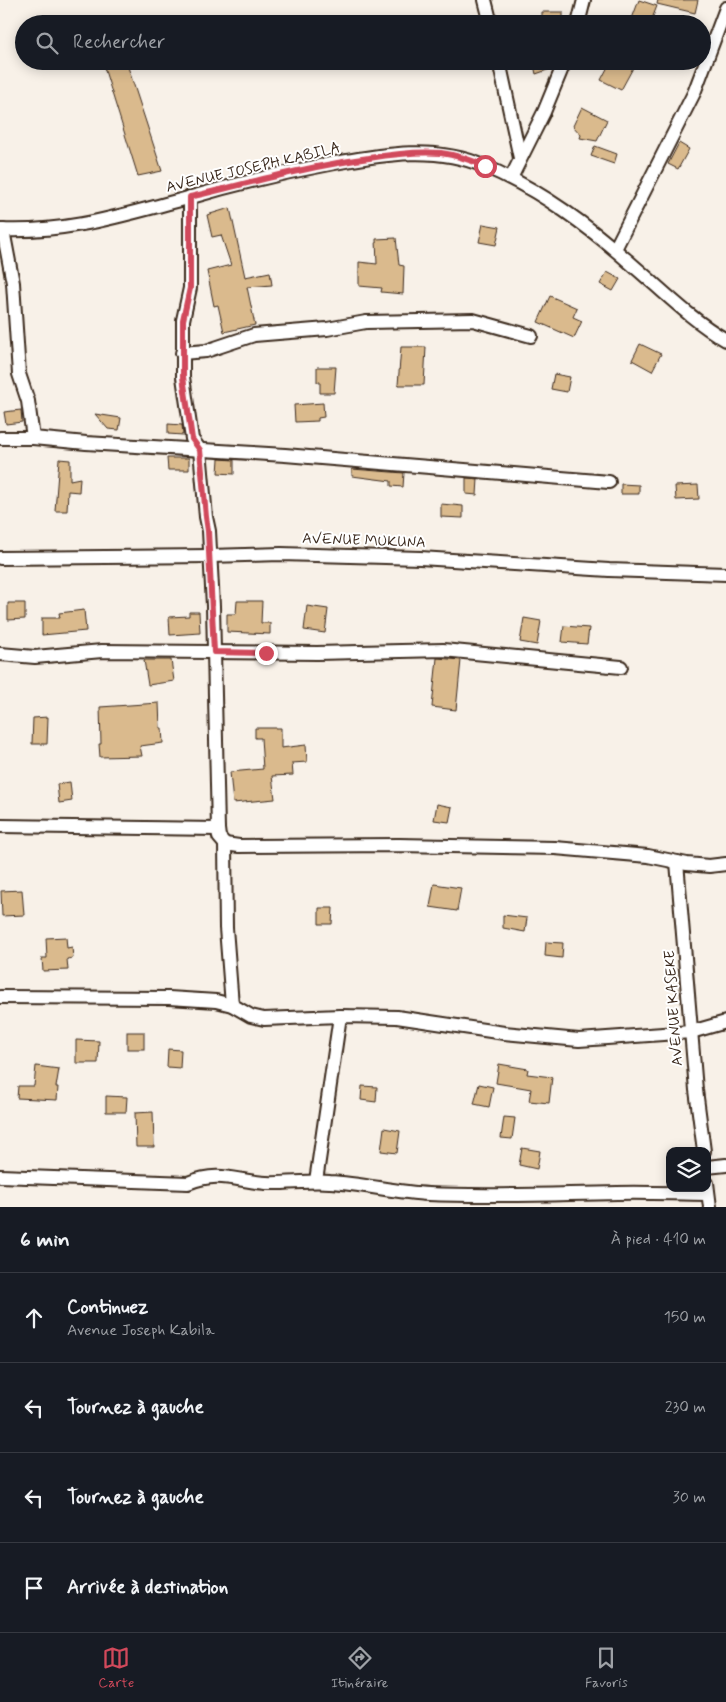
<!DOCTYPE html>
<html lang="fr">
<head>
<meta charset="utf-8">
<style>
  :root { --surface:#171b24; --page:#242831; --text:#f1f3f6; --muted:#9ea1a6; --line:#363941; --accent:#d1495b }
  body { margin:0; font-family:Mynerve,sans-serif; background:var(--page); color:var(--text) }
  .controls { position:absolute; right:15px; bottom:15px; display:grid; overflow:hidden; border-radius:10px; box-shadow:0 2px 12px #0003 }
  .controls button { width:45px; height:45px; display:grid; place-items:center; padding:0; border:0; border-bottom:1px solid var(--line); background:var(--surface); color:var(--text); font:25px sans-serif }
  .stop { position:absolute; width:15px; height:15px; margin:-11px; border:4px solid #d1495b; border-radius:50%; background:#fff }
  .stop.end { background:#d1495b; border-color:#fff; box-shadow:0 1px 5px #0008 }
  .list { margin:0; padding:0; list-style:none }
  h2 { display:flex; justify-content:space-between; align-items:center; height:65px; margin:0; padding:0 20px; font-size:21px }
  h2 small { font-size:16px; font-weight:400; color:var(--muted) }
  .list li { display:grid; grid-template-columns:32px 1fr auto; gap:15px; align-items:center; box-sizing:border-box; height:90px; padding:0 20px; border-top:1px solid var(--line) }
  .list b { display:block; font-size:19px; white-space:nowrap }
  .list p { margin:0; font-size:16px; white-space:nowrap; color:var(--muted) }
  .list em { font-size:16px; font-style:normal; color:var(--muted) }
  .icon { flex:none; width:28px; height:28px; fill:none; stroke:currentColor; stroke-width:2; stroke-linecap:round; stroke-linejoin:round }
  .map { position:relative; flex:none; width:726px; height:1207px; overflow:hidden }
  .search { position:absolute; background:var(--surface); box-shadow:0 2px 12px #0003; left:15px; right:15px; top:15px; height:55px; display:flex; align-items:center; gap:12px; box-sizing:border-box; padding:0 18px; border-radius:28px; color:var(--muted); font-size:19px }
  .sheet { height:425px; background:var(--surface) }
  nav { display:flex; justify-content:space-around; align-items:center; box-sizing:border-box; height:70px; border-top:1px solid var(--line); background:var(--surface); font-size:14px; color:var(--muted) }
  nav a { display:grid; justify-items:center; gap:2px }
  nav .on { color:var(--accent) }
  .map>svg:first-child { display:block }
  .building { fill:#daba8d; stroke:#3b2a1e }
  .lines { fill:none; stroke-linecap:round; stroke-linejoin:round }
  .minor-casing { stroke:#3b2a1e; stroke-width:16 }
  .minor { stroke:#fff; stroke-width:12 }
  .route { stroke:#d1495b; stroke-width:6 }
  .labels { text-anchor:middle; stroke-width:4; stroke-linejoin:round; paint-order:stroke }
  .street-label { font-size:15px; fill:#3b2a1e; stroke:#fff }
</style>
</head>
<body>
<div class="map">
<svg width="726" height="1207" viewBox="0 0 726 1207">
  <rect width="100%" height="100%" fill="#f8f1e8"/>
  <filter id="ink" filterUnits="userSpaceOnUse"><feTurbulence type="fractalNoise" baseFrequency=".02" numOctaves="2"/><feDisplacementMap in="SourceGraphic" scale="10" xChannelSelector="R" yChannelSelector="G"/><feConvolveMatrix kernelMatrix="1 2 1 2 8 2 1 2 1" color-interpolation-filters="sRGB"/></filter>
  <g filter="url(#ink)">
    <g class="building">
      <polygon points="639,0 657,6 650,24 630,24"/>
      <polygon points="658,0 698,0 695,13 657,4"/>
      <rect x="542" y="12" width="21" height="12"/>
      <polygon points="102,61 126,61 162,171 138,176"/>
      <polygon points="533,61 556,61 553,68 536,74"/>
      <polygon points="611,61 625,61 634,66 621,90 601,80"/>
      <polygon points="582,107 607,120 597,141 580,138 581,135 573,126"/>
      <polygon points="679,143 689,149 678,169 668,164"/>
      <polygon points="595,146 617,154 614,164 591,156"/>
      <polygon points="230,208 245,277 270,272 272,285 247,287 255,325 224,332 218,305 214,306 207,271 231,265 221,235 212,237 207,215"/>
      <polygon points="483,224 500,227 496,245 479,242"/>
      <polygon points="396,238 399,265 404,266 403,294 381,292 382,288 359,286 359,262 377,264 376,239"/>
      <polygon points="607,272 620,279 613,291 600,284"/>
      <polygon points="550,296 577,308 573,317 582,321 574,338 538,322"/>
      <polygon points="640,344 661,354 652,371 632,360"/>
      <polygon points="401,347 426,347 424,385 398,385"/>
      <polygon points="317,367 336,367 334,393 320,393 320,382 317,382"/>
      <polygon points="554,374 570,377 567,392 551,389"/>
      <polygon points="323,403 324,417 318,418 318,421 295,422 294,405"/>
      <polygon points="21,410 22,422 6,424 4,412"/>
      <polygon points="95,414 121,418 119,430 108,429"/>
      <polygon points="168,424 182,425 183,435 168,434"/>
      <polygon points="167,458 189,458 189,470 168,470"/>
      <polygon points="59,459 70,460 70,480 80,478 79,492 68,491 67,511 55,511"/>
      <polygon points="219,459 234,460 234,474 218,473"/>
      <polygon points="352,469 404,473 403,487 391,486 391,481 352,476"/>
      <polygon points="466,478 478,479 477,495 466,494"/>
      <polygon points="621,484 639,485 639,494 621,494"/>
      <polygon points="698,485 699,499 676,500 675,486"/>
      <polygon points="441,504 463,506 463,518 441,517"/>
      <polygon points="237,601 262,601 261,623 270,623 270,634 227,632 227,614 236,614"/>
      <polygon points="8,603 25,603 25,619 8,620"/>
      <polygon points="307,606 328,609 325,633 304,630"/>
      <polygon points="84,610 86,631 42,635 42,618 60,618 59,613"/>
      <polygon points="189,612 199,612 200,633 170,635 169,617 189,616"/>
      <polygon points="524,618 541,621 537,645 520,642"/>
      <polygon points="564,626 589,628 587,644 562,642"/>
      <polygon points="437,658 461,660 456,710 432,707"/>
      <polygon points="144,660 171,660 174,681 148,685"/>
      <polygon points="159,703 160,728 162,728 163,743 140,746 142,756 100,757 99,744 101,744 100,707"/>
      <polygon points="48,717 47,744 32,744 33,718"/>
      <polygon points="255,728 281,728 281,748 306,745 307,762 292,763 293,775 272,776 275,799 233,803 230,772 263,769 261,738 255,738"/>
      <polygon points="70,782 72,801 59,803 57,784"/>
      <polygon points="437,804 452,807 449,822 434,820"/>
      <polygon points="434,884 461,888 457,911 430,907"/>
      <polygon points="22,890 24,915 2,916 1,891"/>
      <polygon points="319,908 333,908 332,924 319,924"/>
      <polygon points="503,915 527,918 525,932 503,928"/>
      <polygon points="66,937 67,948 72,947 73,958 67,959 68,970 43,971 42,958 47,958 46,938"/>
      <polygon points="546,942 563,943 562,958 545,956"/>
      <rect x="127" y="1032" width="17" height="17"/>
      <polygon points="76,1040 99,1041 98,1063 76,1063"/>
      <polygon points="168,1049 181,1050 180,1068 167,1067"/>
      <polygon points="499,1064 528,1069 527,1074 552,1077 549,1103 529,1101 531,1089 496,1083"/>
      <polygon points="36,1066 59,1069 56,1087 58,1087 57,1100 17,1098 18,1086 34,1086"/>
      <polygon points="479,1084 493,1087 489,1107 474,1104"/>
      <polygon points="362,1086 377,1087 376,1102 361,1100"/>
      <polygon points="106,1096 127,1097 126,1112 106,1112"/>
      <polygon points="153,1112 154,1147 136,1147 135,1113"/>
      <polygon points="504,1117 515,1118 512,1139 501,1138"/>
      <polygon points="384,1128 400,1131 397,1153 381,1151"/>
      <polygon points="522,1148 540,1151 537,1169 519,1165"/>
    </g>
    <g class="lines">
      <defs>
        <g id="minor">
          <polyline points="485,0 491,24"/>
          <polyline points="578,24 584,0"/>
          <polyline points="499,61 520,158"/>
          <polyline points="511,178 544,112 565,61"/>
          <polyline points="190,197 190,288 183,320 183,377 192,439 200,450 206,517 209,531 213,606 218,829 219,837 225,844 226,928 232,1005"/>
          <path d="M0,230C69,233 122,215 188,198C236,184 286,172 335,163C385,154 436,145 484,166C541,190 590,227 636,268C664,292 694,322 726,340"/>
          <polyline points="3,230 13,283 19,374 28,401 33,438 86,443 285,455 609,482"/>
          <polyline points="615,249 694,93 726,8"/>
          <polyline points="182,353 206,351 254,335 327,329 366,322 473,320 531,336"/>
          <polyline points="0,438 33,438"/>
          <polyline points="0,558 210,556 281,554 420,558 609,570 726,574"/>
          <polyline points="0,654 35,657 102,651 317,653 443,650 621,667"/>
          <polyline points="0,826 218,829"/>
          <polyline points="225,844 239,846 399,845 555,848 648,856 687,864 709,866 726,864"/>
          <polyline points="677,862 696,1090 704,1151"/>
          <polyline points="0,997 169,998 216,1001 232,1005 251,1016 264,1019 340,1016 397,1017 504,1033 579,1040 691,1032 726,1022"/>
          <polyline points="707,1167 726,1165"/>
          <path d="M0,1176L188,1183C220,1170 235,1181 266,1183C288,1184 309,1180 330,1182C363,1184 395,1192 428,1194C491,1197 554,1194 617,1193C648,1192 678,1194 708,1194"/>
          <polyline points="316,1181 340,1016"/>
          <polyline points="707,1183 710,1207"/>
        </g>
      </defs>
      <use href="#minor" class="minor-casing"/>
      <use href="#minor" class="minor"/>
    </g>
  </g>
  <g class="lines" filter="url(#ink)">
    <path class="route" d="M266,653L214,652L208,531L206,517L200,450L192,439L183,377V320L190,288V197C249,183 309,166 369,158C393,154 418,151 441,153C457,155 471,160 485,166"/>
  </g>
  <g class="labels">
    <g class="street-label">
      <text transform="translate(253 167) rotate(-13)" y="5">AVENUE JOSEPH KABILA</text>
      <text transform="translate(364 540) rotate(2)" y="5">AVENUE MUKUNA</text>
      <text transform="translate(673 1008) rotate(-94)" y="5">AVENUE KASEKE</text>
    </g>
  </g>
</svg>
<div class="controls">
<button><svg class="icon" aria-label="layers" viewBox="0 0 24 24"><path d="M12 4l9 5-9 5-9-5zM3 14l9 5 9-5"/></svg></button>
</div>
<div class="stop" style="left:485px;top:166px"></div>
<div class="stop end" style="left:266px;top:653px"></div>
<div class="search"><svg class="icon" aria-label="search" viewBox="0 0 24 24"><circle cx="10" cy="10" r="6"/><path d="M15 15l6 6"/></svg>Rechercher</div>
</div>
<section class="sheet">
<h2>6 min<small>À pied · 410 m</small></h2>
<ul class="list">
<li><svg class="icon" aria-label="ahead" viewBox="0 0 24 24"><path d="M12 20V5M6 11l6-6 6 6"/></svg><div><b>Continuez</b><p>Avenue Joseph Kabila</p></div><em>150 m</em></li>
<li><svg class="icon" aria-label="left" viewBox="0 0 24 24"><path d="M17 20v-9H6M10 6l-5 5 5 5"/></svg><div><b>Tournez à gauche</b></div><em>230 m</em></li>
<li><svg class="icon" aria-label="left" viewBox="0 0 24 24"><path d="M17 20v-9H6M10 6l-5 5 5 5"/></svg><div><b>Tournez à gauche</b></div><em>30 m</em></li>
<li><svg class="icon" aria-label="arrive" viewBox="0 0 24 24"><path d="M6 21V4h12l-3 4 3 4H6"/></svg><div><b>Arrivée à destination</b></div></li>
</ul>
</section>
<nav>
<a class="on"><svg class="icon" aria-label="map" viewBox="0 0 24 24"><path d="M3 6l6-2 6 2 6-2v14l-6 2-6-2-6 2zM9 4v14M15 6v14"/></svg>Carte</a>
<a><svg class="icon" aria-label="directions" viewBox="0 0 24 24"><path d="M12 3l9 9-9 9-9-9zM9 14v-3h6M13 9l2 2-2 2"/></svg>Itinéraire</a>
<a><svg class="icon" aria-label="saved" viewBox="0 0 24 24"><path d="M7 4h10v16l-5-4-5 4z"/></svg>Favoris</a>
</nav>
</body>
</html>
